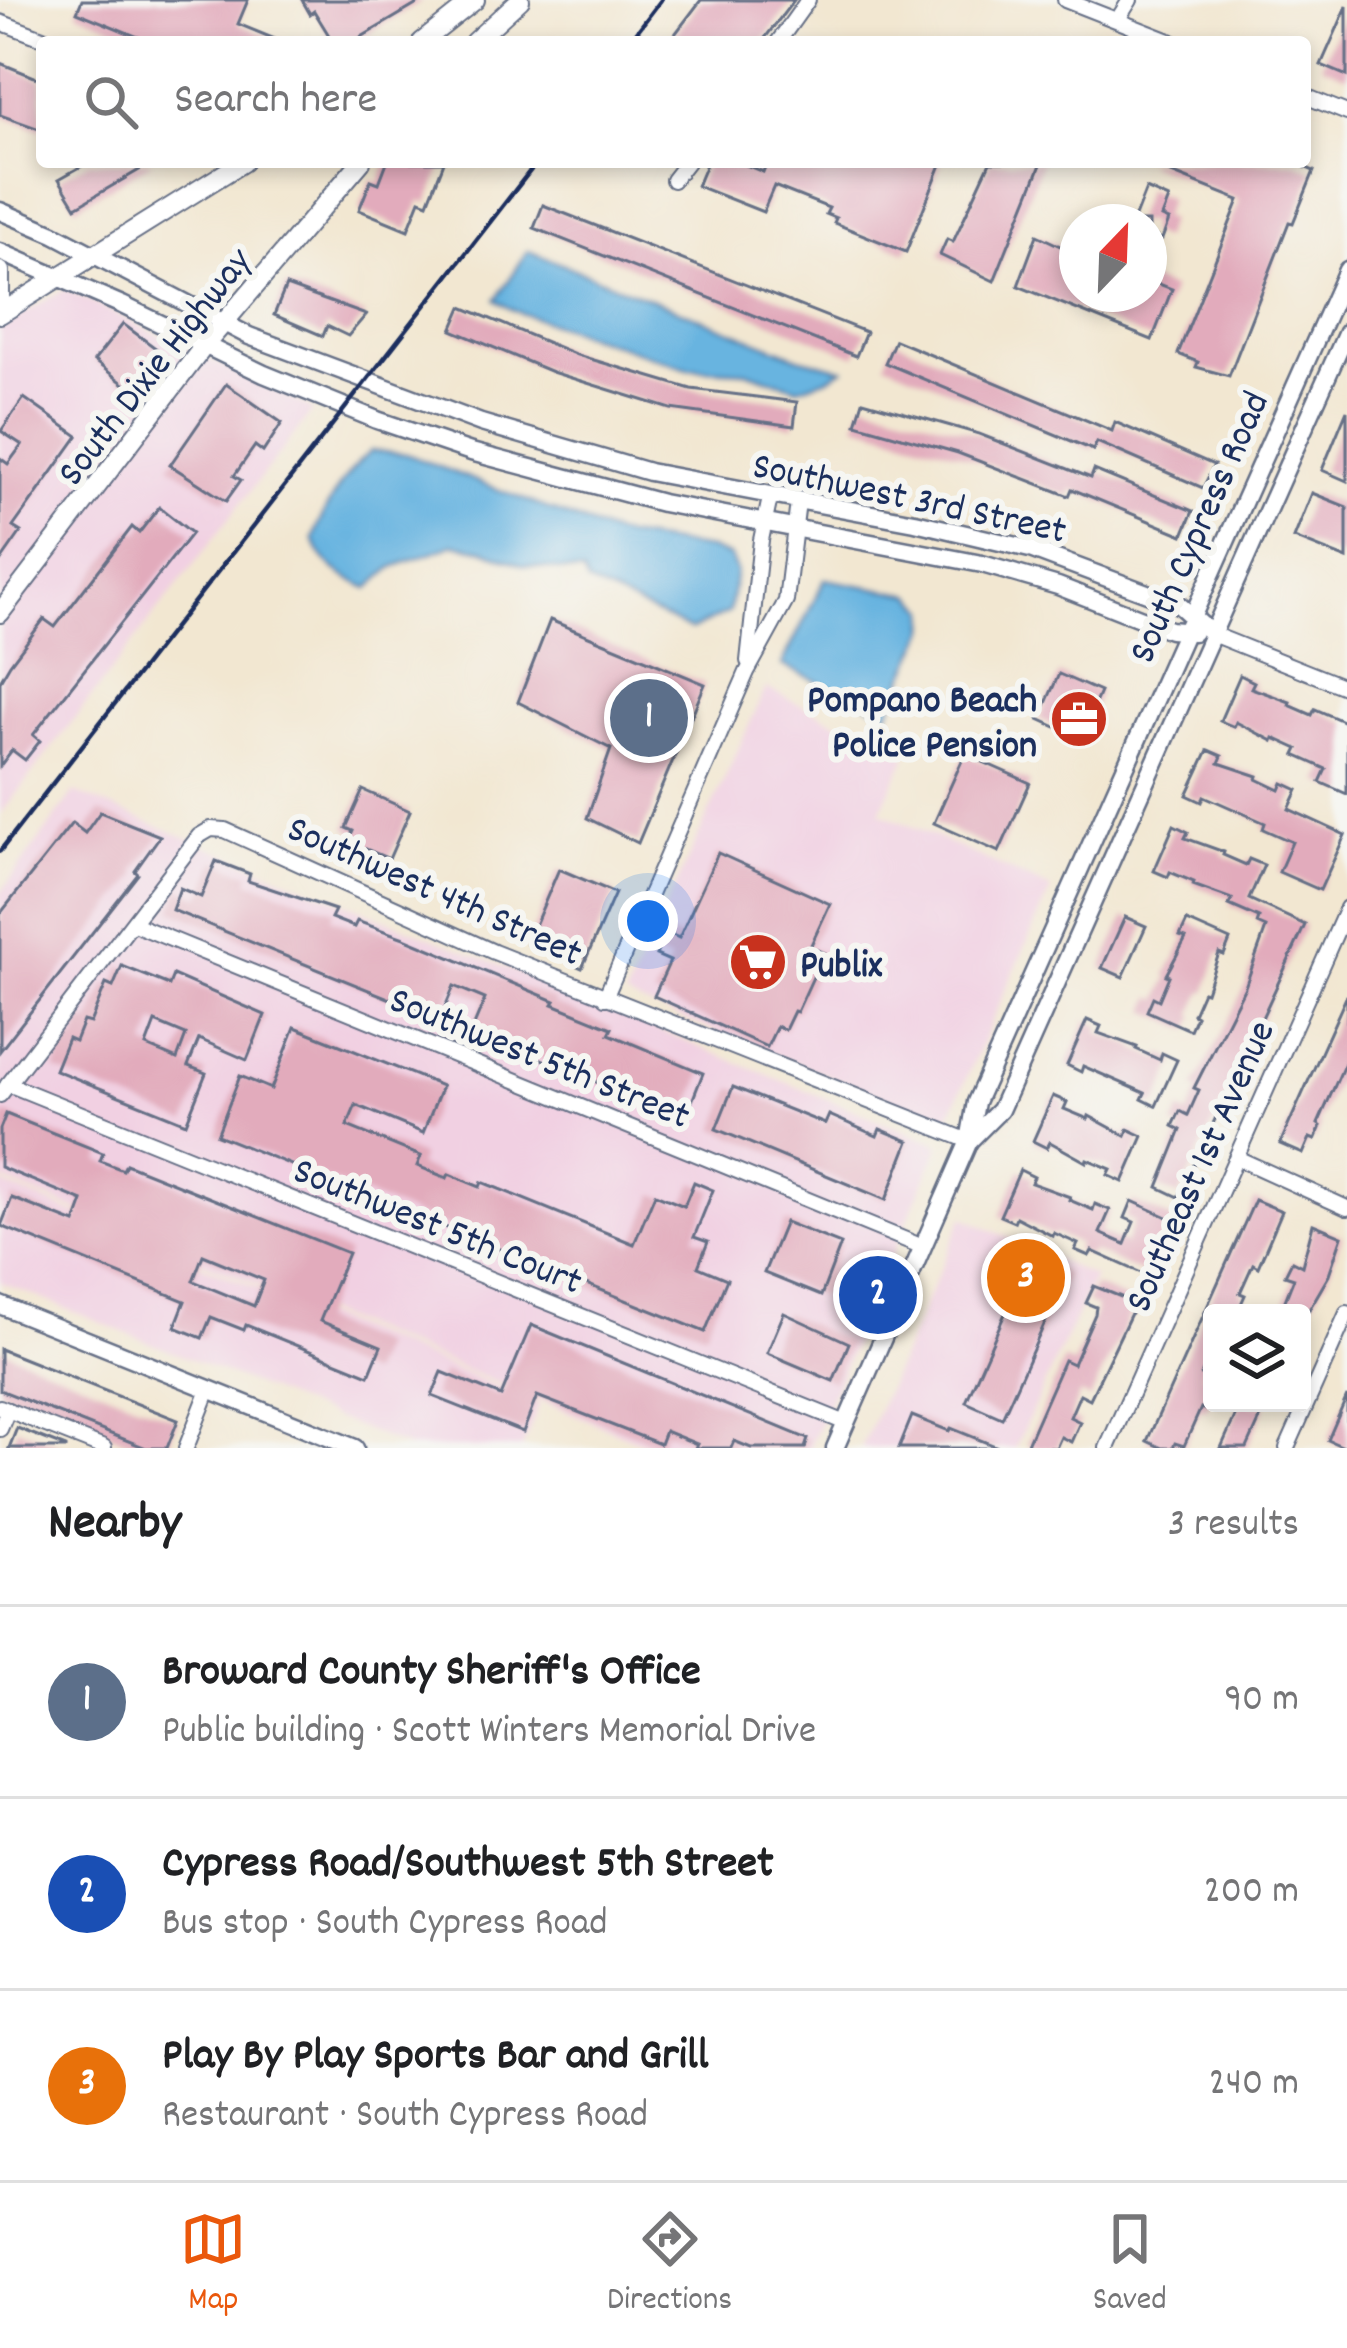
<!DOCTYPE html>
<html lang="en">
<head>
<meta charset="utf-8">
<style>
  :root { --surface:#fff; --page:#f6f6f6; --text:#202124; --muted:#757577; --line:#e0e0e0; --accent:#ea580c }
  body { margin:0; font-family:Dekko,sans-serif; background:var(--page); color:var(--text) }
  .controls { position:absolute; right:36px; bottom:36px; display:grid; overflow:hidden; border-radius:12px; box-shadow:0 6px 18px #0003 }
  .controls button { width:108px; height:108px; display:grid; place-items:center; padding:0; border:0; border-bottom:3px solid var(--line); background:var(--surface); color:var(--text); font:60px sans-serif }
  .compass { position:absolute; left:1059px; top:204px; width:108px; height:108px; border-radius:50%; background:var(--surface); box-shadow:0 6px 18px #0003; rotate:23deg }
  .you { position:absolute; left:648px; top:921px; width:42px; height:42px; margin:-30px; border:9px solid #fff; border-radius:50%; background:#1a73e8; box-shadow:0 0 0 18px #1a73e833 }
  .badge { display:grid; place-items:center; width:78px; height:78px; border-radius:50%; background:var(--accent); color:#fff; font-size:39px; font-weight:700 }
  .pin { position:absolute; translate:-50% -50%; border:6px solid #fff; box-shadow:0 3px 12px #0006 }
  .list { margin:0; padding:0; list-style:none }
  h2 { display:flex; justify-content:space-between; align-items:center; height:156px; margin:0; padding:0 48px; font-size:51px }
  h2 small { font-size:39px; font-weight:400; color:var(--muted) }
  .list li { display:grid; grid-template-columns:78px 1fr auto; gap:36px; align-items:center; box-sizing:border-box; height:192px; padding:0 48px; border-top:3px solid var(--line) }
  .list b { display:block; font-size:45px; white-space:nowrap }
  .list p { margin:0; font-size:39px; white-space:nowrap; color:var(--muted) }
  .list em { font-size:39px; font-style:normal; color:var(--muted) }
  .icon { flex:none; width:66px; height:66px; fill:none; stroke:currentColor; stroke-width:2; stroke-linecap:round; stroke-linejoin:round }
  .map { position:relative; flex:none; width:1347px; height:1448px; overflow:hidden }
  .search { position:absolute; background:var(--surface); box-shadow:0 6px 18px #0003; left:36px; right:36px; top:36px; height:132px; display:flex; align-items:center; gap:30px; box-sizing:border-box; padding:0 42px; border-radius:12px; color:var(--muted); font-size:45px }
  .sheet { height:732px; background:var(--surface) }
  nav { display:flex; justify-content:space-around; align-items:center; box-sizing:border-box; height:168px; border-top:3px solid var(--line); background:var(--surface); font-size:33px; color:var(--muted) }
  nav a { display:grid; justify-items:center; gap:6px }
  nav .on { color:var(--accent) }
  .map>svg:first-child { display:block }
  .built { fill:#f1d0e2 }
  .water { fill:#67b4e0; stroke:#41729f; stroke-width:3 }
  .building { fill:#e2abbc; fill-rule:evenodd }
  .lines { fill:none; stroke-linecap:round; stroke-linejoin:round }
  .minor-casing { stroke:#666f86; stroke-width:18 }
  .tertiary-casing { stroke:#666f86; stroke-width:21 }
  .secondary-casing { stroke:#666f86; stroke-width:22 }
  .minor { stroke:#fff; stroke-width:14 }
  .tertiary { stroke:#fff; stroke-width:16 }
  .secondary { stroke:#fff; stroke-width:18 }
  .rail { stroke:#1b2f5e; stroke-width:4.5 }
  .labels { text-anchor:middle; stroke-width:12; stroke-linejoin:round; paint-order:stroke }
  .street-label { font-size:39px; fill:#1b2f5e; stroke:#f6f6f2 }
  .poi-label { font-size:39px; font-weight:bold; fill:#1b2f5e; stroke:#f6f6f2; text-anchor:end }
</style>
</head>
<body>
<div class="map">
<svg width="1347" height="1448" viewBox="0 0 1347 1448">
  <rect width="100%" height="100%" fill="#f6f6f2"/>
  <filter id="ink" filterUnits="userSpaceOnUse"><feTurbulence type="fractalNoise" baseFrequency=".00833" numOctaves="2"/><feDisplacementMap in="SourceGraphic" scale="24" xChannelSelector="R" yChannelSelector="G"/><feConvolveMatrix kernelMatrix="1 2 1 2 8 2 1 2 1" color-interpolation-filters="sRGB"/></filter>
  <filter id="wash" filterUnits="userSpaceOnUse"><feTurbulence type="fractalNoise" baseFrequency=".004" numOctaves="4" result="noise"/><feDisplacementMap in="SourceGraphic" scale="48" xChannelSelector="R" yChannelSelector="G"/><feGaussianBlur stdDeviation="2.7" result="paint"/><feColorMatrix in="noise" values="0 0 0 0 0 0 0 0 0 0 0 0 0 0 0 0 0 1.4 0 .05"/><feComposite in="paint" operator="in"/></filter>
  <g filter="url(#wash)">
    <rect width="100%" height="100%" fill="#f2e7d1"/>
    <g class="built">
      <polygon points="65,289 313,410 0,815 0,328"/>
      <polygon points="766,688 907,756 880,812 1051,889 947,1121 625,997"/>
      <polygon points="74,792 940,1145 809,1448 656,1448 0,1179 0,894"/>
      <polygon points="0,1183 540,1404 522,1448 410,1448 0,1282"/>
      <polygon points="963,1217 1094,1277 1015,1448 861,1448"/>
    </g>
    <g class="water">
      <polygon points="528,251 798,357 843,369 829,378 798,388 746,371 688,368 514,311 496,300"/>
      <path d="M371,451L406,454L613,534L710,549L730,557L736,571L729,612L691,630L588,583L583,573L522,565L484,550L454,544L393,567L369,588C340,576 326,568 313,539C324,508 346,471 371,451Z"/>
      <polygon points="825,579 913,595 928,610 927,629 888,713 782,665"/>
    </g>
    <g id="blocks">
      <g class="building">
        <polygon points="82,0 248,0 238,24 282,42 150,42 77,12"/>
        <polygon points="302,0 424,0 353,42 333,42 314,11 310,14"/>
        <polygon points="701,0 794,0 762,42 669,42"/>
        <polygon points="1347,6 1347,76 1321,65"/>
        <polygon points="0,63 42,80 42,130 0,115"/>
        <polygon points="89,162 153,162 76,207 59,179"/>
        <polygon points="387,162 444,162 428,203 420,200 408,230 359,210 371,180 379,183"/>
        <polygon points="707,162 739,162 763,172 767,162 942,162 906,252 834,223 836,218 826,214 829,208 774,186 763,212 697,186"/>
        <polygon points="990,162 1042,162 994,281 940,255 947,239 953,242"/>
        <polygon points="1144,162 1293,162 1314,171 1293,223 1289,222 1229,376 1196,367 1198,362 1178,354 1239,200"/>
        <polygon points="1146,189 1169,199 1162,217 1169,220 1162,239 1149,233 1149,222 1133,222"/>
        <polygon points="543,205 866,332 856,356 534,228"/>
        <polygon points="1037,235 1077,254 1077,294 1149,294 1149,280 1172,289 1152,340 1018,286"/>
        <polygon points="286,286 366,315 348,336 327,326 323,336 274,315"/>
        <polygon points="462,307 577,355 691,389 797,402 794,426 671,409 552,372 452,330"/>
        <polygon points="123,324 161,352 132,390 94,361"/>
        <polygon points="895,340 1112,431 1115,422 1214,465 1203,488 1097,442 1093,450 885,363"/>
        <polygon points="226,384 282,423 263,452 255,446 234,476 241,480 226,501 170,465"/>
        <polygon points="24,398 78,436 13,527 21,532 0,562 0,458 8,464 22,445 1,431"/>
        <polygon points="863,401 979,434 1091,478 1094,470 1193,511 1183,535 1072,489 1069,496 958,453 856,424"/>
        <polygon points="1347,410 1347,481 1322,470"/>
        <polygon points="1312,493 1347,507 1347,559 1294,538"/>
        <polygon points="159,507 192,533 33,735 40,741 25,760 12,750 0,766 0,681 10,664 44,619 55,627 132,527 139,533"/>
        <polygon points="550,620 705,684 638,843 587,818 611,749 518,702"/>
        <polygon points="1059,674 1100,692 1080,738 1039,719"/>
        <polygon points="1240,675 1254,682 1251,688 1290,702 1289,705 1312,715 1315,709 1347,723 1347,794 1320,782 1326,769 1295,755 1298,749 1274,738 1273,741 1236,722 1234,727 1220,721"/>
        <polygon points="1208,750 1222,756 1219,763 1258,776 1257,779 1280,790 1283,783 1298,790 1289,809 1345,835 1320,890 1279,872 1292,842 1263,829 1265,823 1204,796 1202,802 1187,795"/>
        <polygon points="965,754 1030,783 999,852 934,823"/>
        <polygon points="363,790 410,811 389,859 366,849 364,855 346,847 353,831 346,828"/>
        <polygon points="100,812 160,836 135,871 138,874 0,1051 0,914 72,823 85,833"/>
        <polygon points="1174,825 1188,832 1185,838 1224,852 1223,855 1246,865 1249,859 1264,865 1249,899 1305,925 1179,1197 1158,1187 1181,1130 1173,1126 1180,1111 1188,1115 1199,1090 1194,1088 1245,987 1266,928 1257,924 1259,918 1229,905 1232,899 1193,885 1194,882 1170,872 1168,877 1154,871"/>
        <polygon points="718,853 830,904 810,947 824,953 797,1012 794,1011 785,1030 777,1026 767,1047 654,996 670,961 656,955 666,932 679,938"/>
        <polygon points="216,861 250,874 248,881 335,910 331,918 354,927 357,921 404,938 555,1001 553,1004 612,1028 609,1034 703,1073 685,1119 472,1030 485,999 454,986 440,1019 172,910 180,888 201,897"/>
        <polygon points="559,869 615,893 582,968 527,944"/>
        <polygon points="1125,917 1146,926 1123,977 1102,968"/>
        <polygon points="1187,921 1230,940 1224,955 1219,953 1206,992 1203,991 1193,1014 1196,1016 1190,1030 1147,1011 1153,997 1159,1000 1169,976 1166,975 1186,938 1180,936"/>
        <path d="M122,966L169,985L173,975L265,1015L247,1060L199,1039L188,1066L206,1073L186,1123L55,1070L68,1038L75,1041L83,1021L90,1023L106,984L113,987ZM155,1022L186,1035L177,1059L146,1046Z"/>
        <polygon points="1347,995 1347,1058 1318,1124 1321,1126 1315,1140 1310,1138 1303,1154 1280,1144"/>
        <polygon points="1087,1020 1101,1026 1098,1033 1137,1047 1136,1049 1160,1060 1162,1053 1177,1060 1156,1106 1142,1099 1145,1093 1083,1066 1081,1072 1067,1065"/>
        <polygon points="295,1027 442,1086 423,1133 356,1105 347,1126 421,1156 417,1166 447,1178 449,1174 480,1187 482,1182 634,1244 655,1194 684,1206 694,1182 713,1190 694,1237 708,1242 698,1267 727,1279 705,1332 217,1135 240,1076 271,1089"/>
        <polygon points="733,1087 825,1124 829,1115 877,1136 880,1129 909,1141 886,1200 716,1129"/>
        <polygon points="1053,1096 1067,1102 1064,1109 1088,1119 1089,1116 1126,1136 1128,1129 1143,1136 1123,1182 1108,1175 1111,1169 1087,1159 1086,1162 1050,1142 1047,1148 1033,1141"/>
        <path d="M6,1114L103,1153L100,1161L123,1170L126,1164L348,1253L320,1321L381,1346L369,1375L246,1325L244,1330L211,1317L202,1338L175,1327L185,1301L1,1226L12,1198L75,1223L83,1201L0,1167V1129ZM203,1255L264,1280L254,1306L193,1281Z"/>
        <polygon points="1020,1170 1034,1177 1031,1183 1070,1197 1069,1200 1093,1210 1095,1204 1110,1210 1100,1233 1125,1244 1134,1222 1125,1218 1132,1201 1174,1220 1148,1276 1092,1251 1089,1256 1075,1250 1078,1244 1054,1233 1053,1236 1016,1217 1014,1222 1000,1216"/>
        <polygon points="1255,1200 1282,1211 1258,1267 1253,1264 1240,1293 1245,1295 1237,1313 1212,1313 1212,1349 1201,1375 1212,1380 1207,1392 1212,1396 1206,1410 1201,1408 1184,1446 1175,1443 1173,1448 1162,1448 1147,1441"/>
        <polygon points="785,1222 841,1244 821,1296 764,1273"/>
        <polygon points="1313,1224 1342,1236 1328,1277 1307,1313 1280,1313 1294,1278 1285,1275 1292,1261 1302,1266"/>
        <polygon points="1030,1257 1067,1274 1002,1418 966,1402"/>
        <polygon points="1094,1286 1136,1303 1090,1399 1080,1394 1070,1417 1080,1422 1071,1442 1061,1437 1056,1448 1036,1448 1027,1444 1064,1360 1073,1364 1095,1314 1096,1307 1086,1303"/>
        <polygon points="784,1313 849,1343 833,1381 767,1353"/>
        <polygon points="531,1325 808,1439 805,1448 751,1448 734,1441 731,1448 695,1448 697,1444 665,1431 660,1444 537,1396 523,1432 432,1396 442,1372 501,1396"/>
        <polygon points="0,1349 178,1420 167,1448 146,1448 0,1390"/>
        <polygon points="1347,1396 1347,1448 1346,1448 1328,1440"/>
        <polygon points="1241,1403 1266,1406 1247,1448 1221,1448"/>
        <polygon points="912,1416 949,1431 951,1428 1000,1448 899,1448"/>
        <polygon points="17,1428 66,1447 66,1448 9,1448"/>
      </g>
    </g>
  </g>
  <g filter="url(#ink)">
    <use href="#blocks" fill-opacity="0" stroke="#666f86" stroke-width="3"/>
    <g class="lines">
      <defs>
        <g id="minor">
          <polyline points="1065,0 1172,42"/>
          <polyline points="1118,19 1130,0"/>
          <polyline points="0,22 53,42"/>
          <polyline points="778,42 808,0"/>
          <polyline points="1305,96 1347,113"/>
          <polyline points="673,180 687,162"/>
          <polyline points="1212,634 1347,688"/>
          <polyline points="748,661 761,540 770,498"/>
          <polyline points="134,924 923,1247"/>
          <polyline points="605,998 747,672 786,601 798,502"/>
          <polyline points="8,1084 846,1423"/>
          <polyline points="0,1095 199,836 211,829 225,830 494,952 969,1141"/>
          <polyline points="1237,1158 1347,1208"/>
          <polyline points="0,1407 104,1448"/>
          <polyline points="0,1429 8,1410"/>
          <polyline points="186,1448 209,1389"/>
          <polyline points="1107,1448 1347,908"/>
          <polyline points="1287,1448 1347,1313"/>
        </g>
        <g id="tertiary">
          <polyline points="0,211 54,234 249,336 481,423 649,472 915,522 1030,549 1179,605 1212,634"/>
          <polyline points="0,252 122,305 264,374 377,420 471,452 662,503 982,564 1058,586 1170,630 1193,632"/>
          <polyline points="970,1140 1000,1110 1347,332"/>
          <polyline points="0,1305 355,1448"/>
          <polyline points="835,1448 969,1141 976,1102 1347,270"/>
        </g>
        <g id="secondary">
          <polyline points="422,42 475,0"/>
          <polyline points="474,42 520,0"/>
          <polyline points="0,271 0,300"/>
          <polyline points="0,314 243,162"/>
          <polyline points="0,613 204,346 361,162"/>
        </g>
      </defs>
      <use href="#minor" class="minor-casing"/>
      <use href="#tertiary" class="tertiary-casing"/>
      <use href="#secondary" class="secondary-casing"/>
      <use href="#minor" class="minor"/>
      <use href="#tertiary" class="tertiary"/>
      <use href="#secondary" class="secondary"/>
      <g class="rail">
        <polyline points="629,42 661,0"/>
        <polyline points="0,851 537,162"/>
      </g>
    </g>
  </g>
  <defs>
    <symbol id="office-disc" viewBox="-11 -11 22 22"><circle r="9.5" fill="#c8321e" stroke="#f6f6f2"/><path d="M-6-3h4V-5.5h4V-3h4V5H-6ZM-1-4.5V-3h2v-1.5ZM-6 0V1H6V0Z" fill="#fff"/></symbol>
    <symbol id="supermarket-disc" viewBox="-11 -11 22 22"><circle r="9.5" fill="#c8321e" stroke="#f6f6f2"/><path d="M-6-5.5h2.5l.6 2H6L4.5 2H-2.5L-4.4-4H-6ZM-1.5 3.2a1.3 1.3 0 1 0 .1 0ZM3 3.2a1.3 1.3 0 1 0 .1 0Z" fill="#fff"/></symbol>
  </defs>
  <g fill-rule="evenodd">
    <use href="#office-disc" x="1046" y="686" width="66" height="66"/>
    <use href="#supermarket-disc" x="725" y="929" width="66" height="66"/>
  </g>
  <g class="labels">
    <g class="street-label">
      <text transform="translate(152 365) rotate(-52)" y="14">South Dixie Highway</text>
      <text transform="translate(910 495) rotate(12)" y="14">Southwest 3rd Street</text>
      <text transform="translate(1196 526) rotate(-66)" y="14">South Cypress Road</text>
      <text transform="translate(436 888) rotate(24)" y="14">Southwest 4th Street</text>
      <text transform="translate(541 1055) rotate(22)" y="14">Southwest 5th Street</text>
      <text transform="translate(1197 1165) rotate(-66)" y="14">Southeast 1st Avenue</text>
      <text transform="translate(439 1223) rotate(22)" y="14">Southwest 5th Court</text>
    </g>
    <g class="poi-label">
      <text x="1037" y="711">Pompano Beach<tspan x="1037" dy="45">Police Pension</tspan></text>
      <text x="800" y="976" text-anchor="start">Publix</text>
    </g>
  </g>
</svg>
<div class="controls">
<button><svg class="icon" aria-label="layers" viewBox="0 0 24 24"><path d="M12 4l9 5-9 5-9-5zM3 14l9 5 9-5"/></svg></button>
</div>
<svg class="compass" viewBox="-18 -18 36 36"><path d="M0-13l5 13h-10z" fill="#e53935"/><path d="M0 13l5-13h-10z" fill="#757577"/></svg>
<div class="you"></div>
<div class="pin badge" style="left:649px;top:718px;background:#5c6f8a">1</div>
<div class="pin badge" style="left:878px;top:1295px;background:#1a4fb4">2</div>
<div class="pin badge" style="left:1026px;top:1278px;background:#e8710a">3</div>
<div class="search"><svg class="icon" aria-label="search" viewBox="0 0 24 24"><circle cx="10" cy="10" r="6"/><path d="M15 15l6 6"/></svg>Search here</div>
</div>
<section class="sheet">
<h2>Nearby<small>3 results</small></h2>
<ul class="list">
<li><span class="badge" style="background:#5c6f8a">1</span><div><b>Broward County Sheriff's Office</b><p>Public building · Scott Winters Memorial Drive</p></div><em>90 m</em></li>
<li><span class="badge" style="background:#1a4fb4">2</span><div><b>Cypress Road/Southwest 5th Street</b><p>Bus stop · South Cypress Road</p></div><em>200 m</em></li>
<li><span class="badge" style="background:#e8710a">3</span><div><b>Play By Play Sports Bar and Grill</b><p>Restaurant · South Cypress Road</p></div><em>240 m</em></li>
</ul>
</section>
<nav>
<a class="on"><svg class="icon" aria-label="map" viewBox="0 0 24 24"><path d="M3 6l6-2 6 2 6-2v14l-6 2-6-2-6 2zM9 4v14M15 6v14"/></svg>Map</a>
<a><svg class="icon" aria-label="directions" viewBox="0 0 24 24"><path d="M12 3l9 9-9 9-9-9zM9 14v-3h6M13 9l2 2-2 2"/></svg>Directions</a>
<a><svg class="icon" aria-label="saved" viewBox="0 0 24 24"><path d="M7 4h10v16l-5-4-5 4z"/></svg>Saved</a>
</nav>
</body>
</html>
